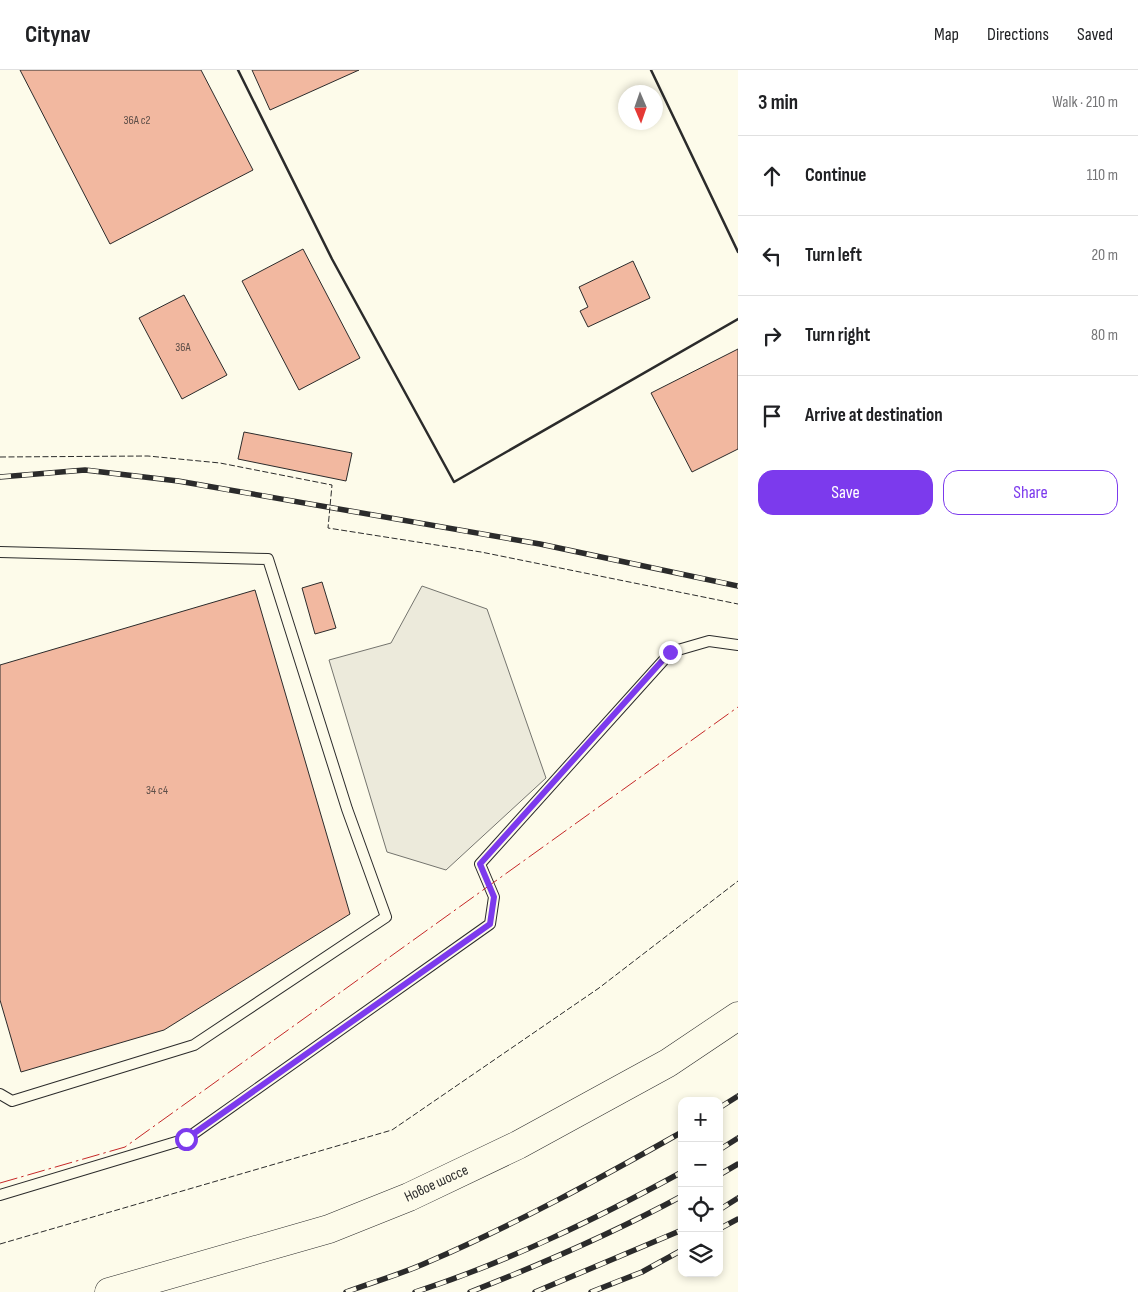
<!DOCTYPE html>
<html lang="en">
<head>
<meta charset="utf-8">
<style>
  :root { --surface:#fff; --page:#f2f2f2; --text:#202124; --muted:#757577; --line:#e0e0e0; --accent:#7c3aed }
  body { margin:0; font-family:"Sofia Sans Condensed",sans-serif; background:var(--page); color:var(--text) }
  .controls { position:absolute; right:15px; bottom:15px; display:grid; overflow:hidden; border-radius:10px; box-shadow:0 2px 8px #0003 }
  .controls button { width:45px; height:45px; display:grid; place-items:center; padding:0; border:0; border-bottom:1px solid var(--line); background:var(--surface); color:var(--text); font:25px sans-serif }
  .compass { position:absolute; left:618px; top:15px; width:45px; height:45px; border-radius:50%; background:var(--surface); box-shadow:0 2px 8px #0003; rotate:178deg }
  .stop { position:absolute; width:15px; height:15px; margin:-11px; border:4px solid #7c3aed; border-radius:50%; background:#fff }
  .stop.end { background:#7c3aed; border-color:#fff; box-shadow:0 1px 5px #0008 }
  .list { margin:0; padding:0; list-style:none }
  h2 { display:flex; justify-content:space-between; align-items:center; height:65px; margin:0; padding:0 20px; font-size:21px }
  h2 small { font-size:16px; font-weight:400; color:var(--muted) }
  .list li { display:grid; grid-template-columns:32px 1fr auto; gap:15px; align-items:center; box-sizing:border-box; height:80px; padding:0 20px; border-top:1px solid var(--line) }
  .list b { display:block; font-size:19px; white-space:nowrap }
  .list em { font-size:16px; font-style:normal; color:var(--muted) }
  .actions { display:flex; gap:10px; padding:15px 20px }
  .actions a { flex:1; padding:11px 0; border:1px solid var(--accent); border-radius:15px; text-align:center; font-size:18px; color:var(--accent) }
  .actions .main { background:var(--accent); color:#fff }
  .icon { flex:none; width:28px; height:28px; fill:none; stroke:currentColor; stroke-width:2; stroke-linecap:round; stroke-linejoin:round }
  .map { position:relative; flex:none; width:738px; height:1222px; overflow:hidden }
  header { display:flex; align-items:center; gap:30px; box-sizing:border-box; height:70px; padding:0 25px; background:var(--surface); border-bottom:1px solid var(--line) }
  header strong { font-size:24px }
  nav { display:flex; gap:28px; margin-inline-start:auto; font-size:18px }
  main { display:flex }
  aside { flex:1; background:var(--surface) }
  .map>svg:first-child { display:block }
  .parking { fill:#eceadb; stroke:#74746e }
  .building { fill:#f2b8a0; stroke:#2b2b2b }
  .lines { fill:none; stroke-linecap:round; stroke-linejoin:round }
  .lane-casing { stroke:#2b2b2b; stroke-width:12 }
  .secondary-casing { stroke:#2b2b2b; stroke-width:29 }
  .lane { stroke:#fdfbea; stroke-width:10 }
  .secondary { stroke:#fdfbea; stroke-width:28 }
  .rail-casing { stroke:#2b2b2b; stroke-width:5.5 }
  .rail { stroke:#fdfbea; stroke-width:4; stroke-dasharray:11; stroke-linecap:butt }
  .fence { stroke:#2b2b2b; stroke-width:1; stroke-dasharray:6 2.5; stroke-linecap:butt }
  .wall { stroke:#2b2b2b; stroke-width:2.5 }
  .power { stroke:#c62828; stroke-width:1; stroke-dasharray:18 4 2.5 4; stroke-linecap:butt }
  .route { stroke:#7c3aed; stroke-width:6 }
  .labels { text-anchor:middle; stroke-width:4; stroke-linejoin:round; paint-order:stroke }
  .number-label { font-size:12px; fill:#5d4e48 }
  .street-label { font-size:15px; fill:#2b2b2b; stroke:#fdfbea }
</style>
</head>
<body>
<header>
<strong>Citynav</strong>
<nav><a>Map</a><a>Directions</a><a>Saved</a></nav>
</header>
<main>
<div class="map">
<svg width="738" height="1222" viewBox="0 0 738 1222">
  <rect width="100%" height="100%" fill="#fdfbea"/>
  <polygon class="parking" points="422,516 487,539 546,708 446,800 387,782 329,590 391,573"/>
  <g class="building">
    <polygon points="20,0 201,0 253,100 110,174"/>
    <polygon points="252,0 359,0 270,40"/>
    <polygon points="303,179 360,288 299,320 242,211"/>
    <polygon points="633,191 650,228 588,257 580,241 588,237 579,217"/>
    <polygon points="184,225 227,305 182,329 139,248"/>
    <polygon points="738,279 738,379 692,402 651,323"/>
    <polygon points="244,362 352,383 346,411 238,389"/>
    <polygon points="322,512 336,558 315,564 302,518"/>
    <polygon points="255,520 350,844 164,960 21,1002 0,930 0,595"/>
  </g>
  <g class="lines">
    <defs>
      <g id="lane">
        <polyline points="0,482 268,489 347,739 386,847 194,975 12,1031 0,1024"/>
        <polyline points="0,1125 186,1069 490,854 494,827 480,794 671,582 709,571 738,575"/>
      </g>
      <polyline id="secondary" points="109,1222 329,1159 409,1127 518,1075 668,993 738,946"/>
    </defs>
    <use href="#lane" class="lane-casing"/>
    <use href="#secondary" class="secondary-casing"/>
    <use href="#lane" class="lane"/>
    <use href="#secondary" class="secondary"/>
    <defs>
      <g id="rail">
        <polyline points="0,407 85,400 178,411 540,474 738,516"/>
        <polyline points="719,1038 738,1026"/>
        <polyline points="719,1080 738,1068"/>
        <polyline points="719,1105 738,1094"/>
        <polyline points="719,1140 738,1128"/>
        <polyline points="719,1159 738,1149"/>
        <path d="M346,1222C373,1212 402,1204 428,1192C516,1154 599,1109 682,1062"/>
        <path d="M415,1222C508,1192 596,1149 682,1102"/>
        <path d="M470,1222C542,1194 613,1163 682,1126"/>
        <polyline points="535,1222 682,1160"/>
        <polyline points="591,1222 642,1202 682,1180"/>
      </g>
    </defs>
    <use href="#rail" class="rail-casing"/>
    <use href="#rail" class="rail"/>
    <g class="fence">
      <polyline points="0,387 148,386 220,393 332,415 328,458 481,482 738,534"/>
      <polyline points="0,1174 392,1060 599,918 738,811"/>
    </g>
    <g class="wall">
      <polyline points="238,0 332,189 454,412 738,249"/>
      <polyline points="651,0 738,182"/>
    </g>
    <polyline class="power" points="0,1113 125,1077 738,637"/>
  </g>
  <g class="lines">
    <polyline class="route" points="186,1069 490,854 494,827 480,794 670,582"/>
  </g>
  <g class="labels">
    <g class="number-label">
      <text x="137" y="54">36А с2</text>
      <text x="183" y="281">36А</text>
      <text x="157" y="724">34 с4</text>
    </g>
    <g class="street-label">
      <text transform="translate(436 1113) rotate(-25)" y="5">Новое шоссе</text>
    </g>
  </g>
</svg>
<div class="controls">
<button>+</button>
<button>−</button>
<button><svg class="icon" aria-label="locate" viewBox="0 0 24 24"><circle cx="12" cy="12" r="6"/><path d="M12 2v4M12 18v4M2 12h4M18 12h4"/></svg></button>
<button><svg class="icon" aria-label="layers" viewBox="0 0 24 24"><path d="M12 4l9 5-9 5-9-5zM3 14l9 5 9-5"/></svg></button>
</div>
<svg class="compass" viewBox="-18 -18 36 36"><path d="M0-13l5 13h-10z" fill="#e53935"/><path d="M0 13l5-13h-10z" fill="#757577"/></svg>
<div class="stop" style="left:186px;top:1069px"></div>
<div class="stop end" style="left:670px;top:582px"></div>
</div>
<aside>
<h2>3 min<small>Walk · 210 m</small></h2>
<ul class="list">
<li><svg class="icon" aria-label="ahead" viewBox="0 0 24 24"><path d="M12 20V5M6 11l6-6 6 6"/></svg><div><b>Continue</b></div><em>110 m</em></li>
<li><svg class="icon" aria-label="left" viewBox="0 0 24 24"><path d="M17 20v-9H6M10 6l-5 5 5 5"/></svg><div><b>Turn left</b></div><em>20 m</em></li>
<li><svg class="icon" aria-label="right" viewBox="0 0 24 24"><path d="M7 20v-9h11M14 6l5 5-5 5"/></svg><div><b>Turn right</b></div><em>80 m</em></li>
<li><svg class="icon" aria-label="arrive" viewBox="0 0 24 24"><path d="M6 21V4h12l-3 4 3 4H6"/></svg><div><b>Arrive at destination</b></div></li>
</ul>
<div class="actions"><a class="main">Save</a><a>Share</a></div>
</aside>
</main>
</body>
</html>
